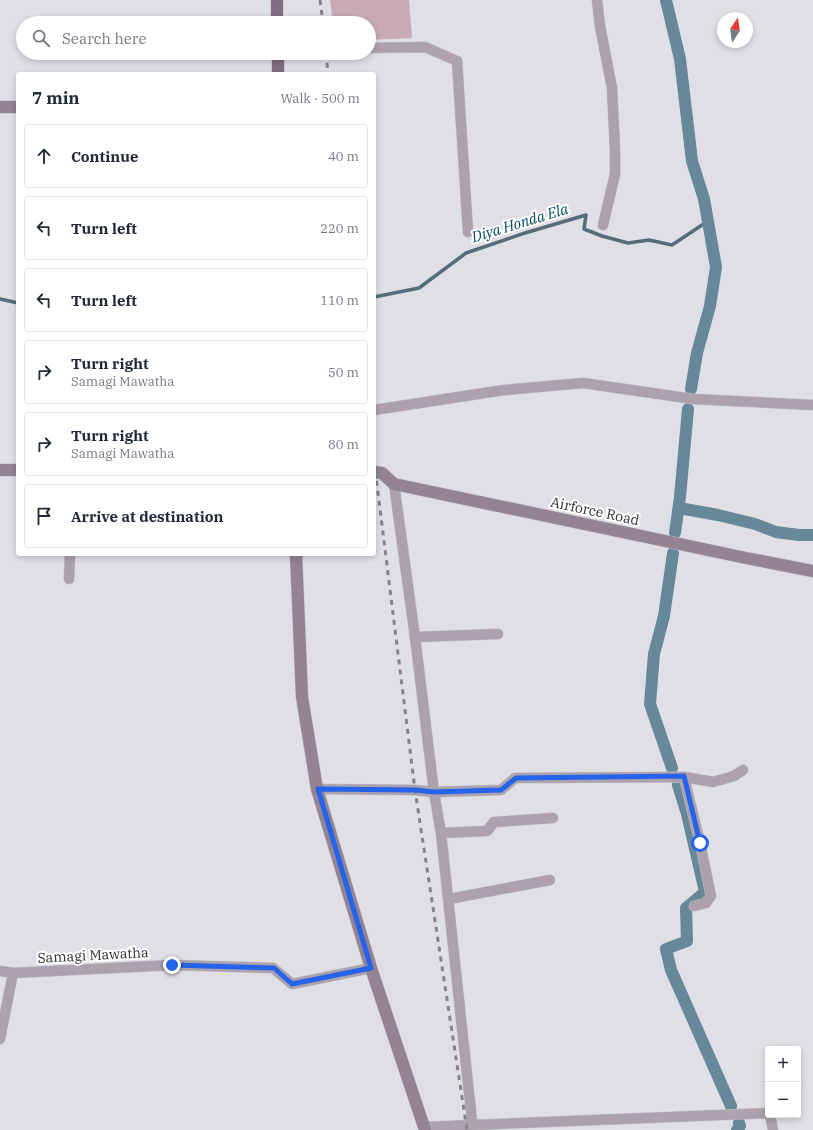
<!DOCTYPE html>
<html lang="en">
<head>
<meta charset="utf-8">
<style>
  :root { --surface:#fff; --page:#f2f2f3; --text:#1f2937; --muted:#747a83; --line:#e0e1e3 }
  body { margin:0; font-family:"IBM Plex Serif",serif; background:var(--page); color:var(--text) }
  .controls { position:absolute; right:12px; bottom:12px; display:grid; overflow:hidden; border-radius:4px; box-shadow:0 2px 6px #0003 }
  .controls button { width:36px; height:36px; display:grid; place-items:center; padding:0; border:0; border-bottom:1px solid var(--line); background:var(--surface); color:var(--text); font:20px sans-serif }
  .compass { position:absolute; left:717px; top:12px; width:36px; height:36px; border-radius:50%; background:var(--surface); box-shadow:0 2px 6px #0003; rotate:13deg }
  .stop { position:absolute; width:12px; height:12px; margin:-9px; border:3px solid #2563eb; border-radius:50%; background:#fff }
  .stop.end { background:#2563eb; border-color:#fff; box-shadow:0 1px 4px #0008 }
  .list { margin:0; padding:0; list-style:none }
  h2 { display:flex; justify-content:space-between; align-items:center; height:52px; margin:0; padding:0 16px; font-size:17px }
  h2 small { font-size:13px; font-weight:400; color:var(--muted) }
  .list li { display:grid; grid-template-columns:26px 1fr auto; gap:12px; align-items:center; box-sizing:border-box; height:64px; margin:0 8px 8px; padding:0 8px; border:1px solid var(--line); border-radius:4px }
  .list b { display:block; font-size:15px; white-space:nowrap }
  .list p { margin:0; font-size:13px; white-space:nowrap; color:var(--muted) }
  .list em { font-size:13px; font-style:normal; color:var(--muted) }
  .icon { flex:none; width:22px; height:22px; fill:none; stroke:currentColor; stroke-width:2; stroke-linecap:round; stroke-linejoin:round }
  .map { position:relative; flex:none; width:813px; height:1130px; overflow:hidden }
  .search { position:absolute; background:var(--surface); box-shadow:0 2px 6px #0003; left:16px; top:16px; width:360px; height:44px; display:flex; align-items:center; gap:10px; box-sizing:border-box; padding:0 14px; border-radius:22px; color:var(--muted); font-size:15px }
  .panel { position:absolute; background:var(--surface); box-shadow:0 2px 6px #0003; left:16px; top:72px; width:360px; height:484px; border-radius:4px }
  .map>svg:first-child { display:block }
  .green { fill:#c7aab3 }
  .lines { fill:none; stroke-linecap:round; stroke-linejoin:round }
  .stream { stroke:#566d79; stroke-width:3.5 }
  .canal { stroke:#678898; stroke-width:12 }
  .street-casing { stroke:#bdbcc2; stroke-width:11 }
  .secondary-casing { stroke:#bdbcc2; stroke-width:13 }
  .primary-casing { stroke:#bdbcc2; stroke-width:13 }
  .street { stroke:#aca2ad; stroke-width:10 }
  .secondary { stroke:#938393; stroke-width:12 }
  .primary { stroke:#806d81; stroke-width:12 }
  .rail { stroke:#858489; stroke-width:3; stroke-dasharray:5 5; stroke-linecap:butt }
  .route { stroke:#2563eb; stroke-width:5 }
  .labels { text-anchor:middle; stroke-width:4; stroke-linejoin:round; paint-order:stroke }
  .street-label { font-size:14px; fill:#302f32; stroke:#fff }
  .water-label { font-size:15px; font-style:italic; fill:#054b64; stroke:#fff }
</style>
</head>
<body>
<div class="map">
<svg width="813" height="1130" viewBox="0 0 813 1130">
  <rect width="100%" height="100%" fill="#e0dfe6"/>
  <polygon class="green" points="330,0 409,0 412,38 369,40 369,23 333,23"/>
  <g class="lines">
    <g class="stream">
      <polyline points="374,297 419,288 466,253 525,233 586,215 584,229 602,236 628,243 649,240 672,245 708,221"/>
      <polyline points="0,299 18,303"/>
    </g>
    <g class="canal">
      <polyline points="666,0 680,59 692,161 704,199 716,267 710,306 697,353 691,389"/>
      <polyline points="679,508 718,515 755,524 776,532 799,535 813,535"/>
      <polyline points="675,533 680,497 688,409"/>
      <polyline points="672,768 650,704 654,654 664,616 673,553"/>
      <polyline points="678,785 687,814 705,892 686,908 687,941 666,949 671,970 731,1106"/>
      <polyline points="737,1130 740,1126 739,1123"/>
    </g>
    <defs>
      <g id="street">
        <polyline points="597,0 600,26 612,88 615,150 615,174 603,225"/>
        <polyline points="369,48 425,47 457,61 468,232"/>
        <polyline points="374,410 504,390 583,383 693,399 813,405"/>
        <polyline points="394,484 415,637 434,792 441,833 473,1130"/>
        <polyline points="69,579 70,554"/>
        <polyline points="415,637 498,634"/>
        <polyline points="684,777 700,843 711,896 706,903 694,906"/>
        <polyline points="317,789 415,790 434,792 501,790 515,778 684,777 713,782 734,776 743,770"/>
        <polyline points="441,833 487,831 494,822 553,818"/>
        <polyline points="449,899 550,880"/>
        <polyline points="0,971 13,973 172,965 273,968 292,984 371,968"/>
        <polyline points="0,1039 13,973"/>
        <polyline points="770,1115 773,1130"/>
        <polyline points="424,1127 768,1113"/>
      </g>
      <g id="secondary">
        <polyline points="0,107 18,107"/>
        <polyline points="0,470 18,470"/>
        <polyline points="374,472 382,473 394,484 746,558 813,571"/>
        <polyline points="296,554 302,697 317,789 371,968 425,1130"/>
      </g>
      <g id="primary">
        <polyline points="277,0 277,23"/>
        <polyline points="278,53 278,74"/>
      </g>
    </defs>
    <use href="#street" class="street-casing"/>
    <use href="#secondary" class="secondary-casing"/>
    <use href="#primary" class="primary-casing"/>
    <use href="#street" class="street"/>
    <use href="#secondary" class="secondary"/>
    <use href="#primary" class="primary"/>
    <g class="rail">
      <polyline points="320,0 323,23"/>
      <polyline points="326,53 328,74"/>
      <polyline points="374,461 415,790 467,1130"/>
    </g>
  </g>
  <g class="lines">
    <polyline class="route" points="172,965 274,968 292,984 371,968 318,789 415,790 434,792 501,790 516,778 684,776 700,843"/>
  </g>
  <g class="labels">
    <g class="street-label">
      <text transform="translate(595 511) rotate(12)" y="5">Airforce Road</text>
      <text transform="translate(93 955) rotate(-3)" y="5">Samagi Mawatha</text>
    </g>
    <g class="water-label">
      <text transform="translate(520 223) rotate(-17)" y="5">Diya Honda Ela</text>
    </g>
  </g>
</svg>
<div class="controls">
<button>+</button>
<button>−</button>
</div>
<svg class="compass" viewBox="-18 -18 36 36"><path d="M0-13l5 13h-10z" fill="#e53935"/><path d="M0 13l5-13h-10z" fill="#747a83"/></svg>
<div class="stop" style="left:700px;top:843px"></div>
<div class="stop end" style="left:172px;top:965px"></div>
<div class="search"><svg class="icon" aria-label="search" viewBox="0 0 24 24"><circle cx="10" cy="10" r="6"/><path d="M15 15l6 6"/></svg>Search here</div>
<section class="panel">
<h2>7 min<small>Walk · 500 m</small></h2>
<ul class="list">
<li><svg class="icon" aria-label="ahead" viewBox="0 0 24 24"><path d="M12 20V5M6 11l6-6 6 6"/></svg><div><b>Continue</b></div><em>40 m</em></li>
<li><svg class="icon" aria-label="left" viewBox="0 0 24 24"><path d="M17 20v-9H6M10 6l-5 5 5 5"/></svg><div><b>Turn left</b></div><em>220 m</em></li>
<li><svg class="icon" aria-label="left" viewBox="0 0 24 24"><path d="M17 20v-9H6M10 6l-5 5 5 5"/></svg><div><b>Turn left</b></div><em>110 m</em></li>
<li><svg class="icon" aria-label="right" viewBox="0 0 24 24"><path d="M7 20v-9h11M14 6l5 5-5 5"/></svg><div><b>Turn right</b><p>Samagi Mawatha</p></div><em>50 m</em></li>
<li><svg class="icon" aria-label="right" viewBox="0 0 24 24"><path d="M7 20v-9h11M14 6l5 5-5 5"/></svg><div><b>Turn right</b><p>Samagi Mawatha</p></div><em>80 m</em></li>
<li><svg class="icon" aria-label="arrive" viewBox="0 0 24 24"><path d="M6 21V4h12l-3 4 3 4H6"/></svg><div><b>Arrive at destination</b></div></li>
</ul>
</section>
</div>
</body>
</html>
